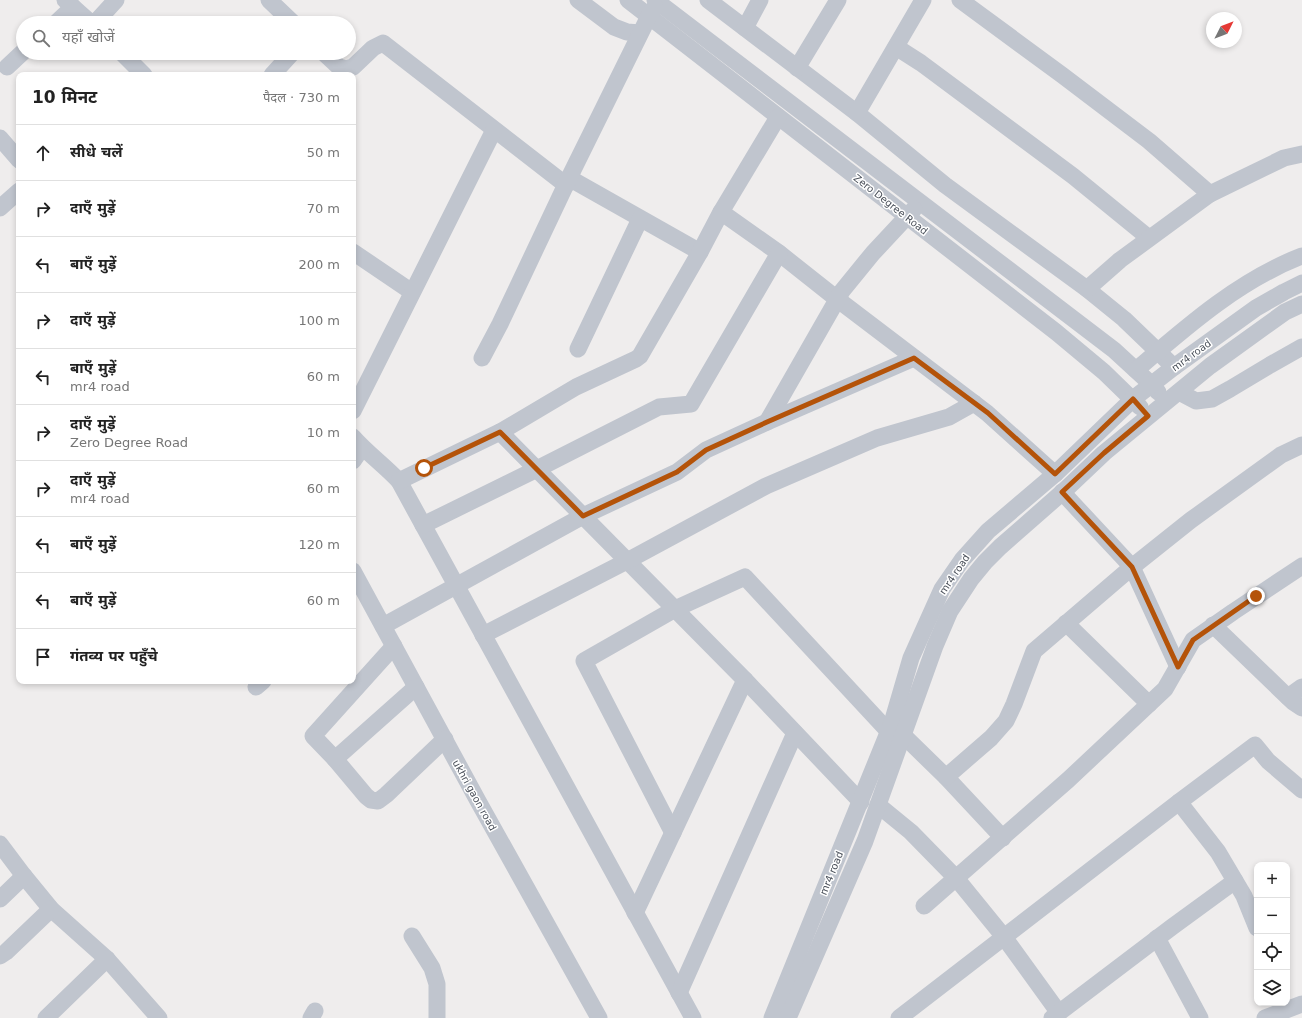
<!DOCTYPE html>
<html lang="hi">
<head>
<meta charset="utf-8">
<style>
  :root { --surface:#fff; --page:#f6f6f6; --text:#222; --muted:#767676; --line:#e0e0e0 }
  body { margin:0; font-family:"DejaVu Sans","Noto Sans Devanagari",sans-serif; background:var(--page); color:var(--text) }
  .controls { position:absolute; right:12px; bottom:12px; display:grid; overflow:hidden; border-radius:8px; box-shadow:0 2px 6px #0003 }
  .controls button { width:36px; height:36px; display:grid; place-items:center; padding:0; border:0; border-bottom:1px solid var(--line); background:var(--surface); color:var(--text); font:20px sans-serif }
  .compass { position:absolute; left:1206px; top:12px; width:36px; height:36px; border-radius:50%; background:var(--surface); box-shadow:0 2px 6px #0003; rotate:48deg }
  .stop { position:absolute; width:12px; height:12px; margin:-9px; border:3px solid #b45309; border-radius:50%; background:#fff }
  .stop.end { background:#b45309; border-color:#fff; box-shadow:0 1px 4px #0008 }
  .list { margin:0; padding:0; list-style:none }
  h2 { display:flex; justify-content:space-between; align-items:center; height:52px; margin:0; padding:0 16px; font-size:17px }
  h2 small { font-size:13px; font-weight:400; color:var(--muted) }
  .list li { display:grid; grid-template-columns:26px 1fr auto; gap:12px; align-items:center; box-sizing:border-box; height:56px; padding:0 16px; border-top:1px solid var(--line) }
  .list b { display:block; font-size:15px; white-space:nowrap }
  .list p { margin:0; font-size:13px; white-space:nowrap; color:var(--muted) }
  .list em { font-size:13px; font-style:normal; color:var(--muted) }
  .icon { flex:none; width:22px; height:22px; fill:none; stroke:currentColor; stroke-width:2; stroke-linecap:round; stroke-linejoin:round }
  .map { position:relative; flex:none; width:1302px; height:1018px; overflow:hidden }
  .search { position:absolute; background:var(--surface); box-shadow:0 2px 6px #0003; left:16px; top:16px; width:340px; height:44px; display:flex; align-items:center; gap:10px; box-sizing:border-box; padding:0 14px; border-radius:22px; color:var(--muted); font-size:15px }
  .panel { position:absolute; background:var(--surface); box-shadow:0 2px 6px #0003; left:16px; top:72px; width:340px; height:612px; border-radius:8px }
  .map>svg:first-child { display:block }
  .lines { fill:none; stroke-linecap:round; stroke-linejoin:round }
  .minor { stroke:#c0c5ce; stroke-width:17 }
  .route { stroke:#b45309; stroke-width:5 }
  .labels { text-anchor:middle; stroke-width:3; stroke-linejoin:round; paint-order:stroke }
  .street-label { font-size:10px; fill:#484e58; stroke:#fff }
</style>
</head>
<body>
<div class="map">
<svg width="1302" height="1018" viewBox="0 0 1302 1018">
  <rect width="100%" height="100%" fill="#efeded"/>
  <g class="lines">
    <g class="minor">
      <polyline points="65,0 91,23"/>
      <polyline points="269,0 293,23"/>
      <polyline points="578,0 614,27 627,32 640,33"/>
      <polyline points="628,0 1056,332 1104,372 1140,407"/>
      <polyline points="655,0 1114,350 1151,384 1158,392"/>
      <polyline points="708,0 857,113 945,185 1087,289 1124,319 1174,367"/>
      <polyline points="960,0 1062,75 1149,141 1210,194"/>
      <polyline points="56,23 73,7"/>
      <polyline points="95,23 116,0"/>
      <polyline points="745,28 760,0"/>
      <polyline points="896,47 921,63 1073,176 1149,238"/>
      <polyline points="122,53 144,75"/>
      <polyline points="324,53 339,67 346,69 353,67 373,48 383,43 566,185"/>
      <polyline points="7,67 23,52"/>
      <polyline points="797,68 838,0"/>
      <polyline points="272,75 292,53"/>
      <polyline points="857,113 923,0"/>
      <polyline points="0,138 19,160"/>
      <polyline points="569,178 700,252"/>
      <polyline points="0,208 19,191"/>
      <polyline points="721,212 779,253 837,299 987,413 1055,474"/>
      <polyline points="353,252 412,292"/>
      <polyline points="1087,289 1120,260 1210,194 1284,158 1302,154"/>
      <polyline points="578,349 640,219"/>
      <polyline points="482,358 500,324 569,178 649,16 655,7"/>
      <path d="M1136,370C1186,327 1239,280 1302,256"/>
      <polyline points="1179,392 1196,401 1212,399 1230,389 1270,365 1302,347"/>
      <polyline points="353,411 494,130"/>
      <polyline points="767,422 842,291 873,253 914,209"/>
      <polyline points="500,432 745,680 861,802"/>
      <path d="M353,437C367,453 384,465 399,481L693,1018"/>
      <polyline points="353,461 362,448"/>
      <polyline points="399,481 500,432 576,387 636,359 640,356 700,252 721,212 778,117"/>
      <polyline points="1062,492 1132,567 1178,667"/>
      <polyline points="423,525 537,469 659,407 691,404 779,253"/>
      <polyline points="353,571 478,801 599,1018"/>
      <polyline points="1066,623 1149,704"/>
      <polyline points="1213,625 1293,702 1302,708"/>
      <polyline points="383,626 583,516 677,472 706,450 767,422 914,358"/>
      <polyline points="483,635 627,561 766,486 877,438 949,417 974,403"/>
      <polyline points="394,646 313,736 335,759 366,796 371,800 378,801 386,795 445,739"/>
      <polyline points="256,687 263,681"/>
      <polyline points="1288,697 1302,687"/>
      <polyline points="903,735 946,777 1003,838"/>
      <polyline points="335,759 416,687"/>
      <polyline points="946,777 991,738 1006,721 1014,704 1034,651 1132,567 1191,520 1281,455 1302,445"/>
      <polyline points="1179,802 1218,852 1244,896 1257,928"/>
      <polyline points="878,805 911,832 956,878 1004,937 1059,1013"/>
      <polyline points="673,833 584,661 675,609 745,577 889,732"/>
      <polyline points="0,844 24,876 51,909 107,959 159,1018"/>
      <polyline points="0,899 24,876"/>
      <polyline points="924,906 1068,780 1165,689 1193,640 1233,612 1302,566"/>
      <polyline points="635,913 745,680"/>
      <polyline points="412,936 432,968 437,984 437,1018"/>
      <polyline points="1157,938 1200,1018"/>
      <polyline points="0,956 6,952 51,909"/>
      <polyline points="679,993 795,733"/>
      <polyline points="46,1018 107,959"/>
      <polyline points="311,1018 315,1011"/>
      <polyline points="772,1018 892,723 911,658 942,589 962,560 988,531 1055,474 1133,399 1174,367 1256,308 1284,292 1302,283"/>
      <polyline points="788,1018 865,841 935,646 950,611 971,579 985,562 1000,547 1065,490 1104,453 1210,366 1285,312 1302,304"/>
      <polyline points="899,1018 1179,802 1255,745 1268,761 1302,790"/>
      <polyline points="1052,1018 1172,927 1235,881"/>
      <polyline points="1265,1018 1302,1004"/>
    </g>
  </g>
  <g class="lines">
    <polyline class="route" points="424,468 500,432 583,516 677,472 706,450 767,422 914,358 988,413 1055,474 1133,399 1148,416 1104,453 1062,492 1132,567 1178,667 1193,640 1256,596"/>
  </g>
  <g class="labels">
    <g class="street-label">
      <text transform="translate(891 204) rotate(38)" y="4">Zero Degree Road</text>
      <text transform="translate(1191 355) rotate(-36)" y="4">mr4 road</text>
      <text transform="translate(954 574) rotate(-56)" y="4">mr4 road</text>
      <text transform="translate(475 795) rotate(61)" y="4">ukhri gaon road</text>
      <text transform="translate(831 873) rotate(-68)" y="4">mr4 road</text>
    </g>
  </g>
</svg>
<div class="controls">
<button>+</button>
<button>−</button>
<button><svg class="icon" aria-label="locate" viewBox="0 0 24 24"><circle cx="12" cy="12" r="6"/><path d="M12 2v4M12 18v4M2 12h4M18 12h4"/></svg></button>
<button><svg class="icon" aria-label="layers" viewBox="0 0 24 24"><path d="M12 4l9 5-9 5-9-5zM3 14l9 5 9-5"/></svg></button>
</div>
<svg class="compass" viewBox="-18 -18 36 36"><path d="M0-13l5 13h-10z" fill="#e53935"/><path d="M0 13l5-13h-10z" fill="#767676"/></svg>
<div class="stop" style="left:424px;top:468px"></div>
<div class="stop end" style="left:1256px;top:596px"></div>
<div class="search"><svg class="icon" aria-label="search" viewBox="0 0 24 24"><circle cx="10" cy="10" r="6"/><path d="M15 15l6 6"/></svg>यहाँ खोजें</div>
<section class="panel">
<h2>10 मिनट<small>पैदल · 730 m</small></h2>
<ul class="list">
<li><svg class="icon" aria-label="ahead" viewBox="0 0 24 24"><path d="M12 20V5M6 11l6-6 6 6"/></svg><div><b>सीधे चलें</b></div><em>50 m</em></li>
<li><svg class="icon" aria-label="right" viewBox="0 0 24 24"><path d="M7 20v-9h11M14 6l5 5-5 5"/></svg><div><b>दाएँ मुड़ें</b></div><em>70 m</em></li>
<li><svg class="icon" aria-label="left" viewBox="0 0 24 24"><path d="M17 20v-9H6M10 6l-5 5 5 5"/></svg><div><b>बाएँ मुड़ें</b></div><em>200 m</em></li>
<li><svg class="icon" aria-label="right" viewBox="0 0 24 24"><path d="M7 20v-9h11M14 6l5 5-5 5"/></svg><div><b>दाएँ मुड़ें</b></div><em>100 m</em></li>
<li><svg class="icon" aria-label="left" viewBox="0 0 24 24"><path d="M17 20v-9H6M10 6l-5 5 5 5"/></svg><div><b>बाएँ मुड़ें</b><p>mr4 road</p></div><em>60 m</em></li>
<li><svg class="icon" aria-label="right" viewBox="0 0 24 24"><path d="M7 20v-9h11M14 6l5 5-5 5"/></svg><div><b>दाएँ मुड़ें</b><p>Zero Degree Road</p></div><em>10 m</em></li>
<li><svg class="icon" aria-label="right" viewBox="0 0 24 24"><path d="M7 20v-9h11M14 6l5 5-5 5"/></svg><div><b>दाएँ मुड़ें</b><p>mr4 road</p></div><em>60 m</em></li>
<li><svg class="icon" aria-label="left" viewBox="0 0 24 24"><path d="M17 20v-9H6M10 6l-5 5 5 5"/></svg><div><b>बाएँ मुड़ें</b></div><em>120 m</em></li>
<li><svg class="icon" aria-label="left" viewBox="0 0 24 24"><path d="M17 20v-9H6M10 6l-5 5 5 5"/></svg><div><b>बाएँ मुड़ें</b></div><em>60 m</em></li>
<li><svg class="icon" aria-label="arrive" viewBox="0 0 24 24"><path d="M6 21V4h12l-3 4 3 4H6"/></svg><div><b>गंतव्य पर पहुँचे</b></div></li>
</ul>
</section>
</div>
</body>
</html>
